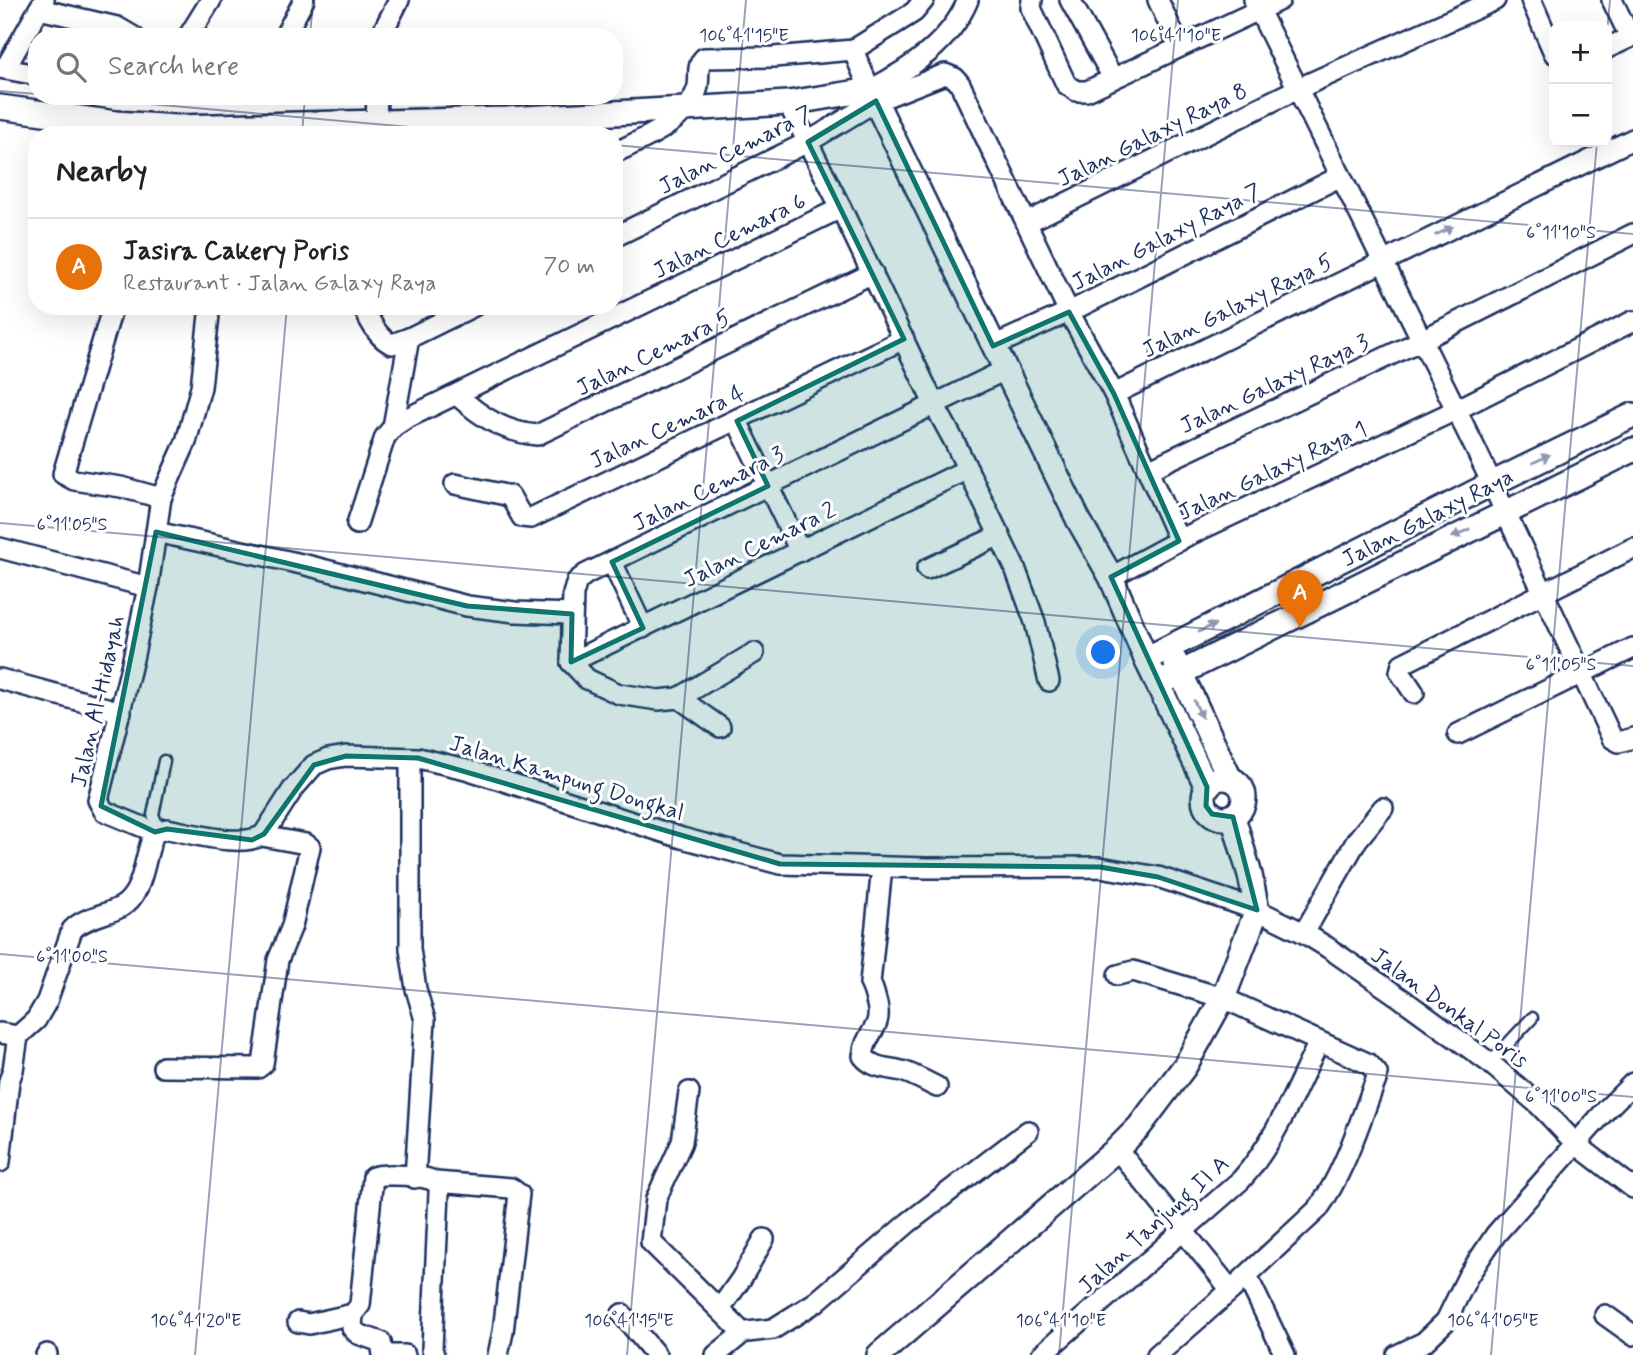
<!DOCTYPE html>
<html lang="en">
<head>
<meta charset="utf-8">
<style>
  :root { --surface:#fff; --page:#f2f2f2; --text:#222; --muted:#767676; --line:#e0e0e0; --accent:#1a73e8 }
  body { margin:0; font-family:Mynerve,sans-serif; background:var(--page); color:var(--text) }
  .controls { position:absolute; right:21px; top:21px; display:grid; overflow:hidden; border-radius:14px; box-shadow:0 7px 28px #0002 }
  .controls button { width:63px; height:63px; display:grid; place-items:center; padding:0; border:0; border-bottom:2px solid var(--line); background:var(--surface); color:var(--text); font:35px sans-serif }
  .you { position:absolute; left:1104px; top:653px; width:24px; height:24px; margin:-18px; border:5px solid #fff; border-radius:50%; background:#1a73e8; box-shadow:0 0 0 10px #1a73e833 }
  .badge { display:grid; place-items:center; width:46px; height:46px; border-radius:50%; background:var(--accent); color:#fff; font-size:23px; font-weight:700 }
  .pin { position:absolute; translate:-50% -58px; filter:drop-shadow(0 2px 4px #0008) }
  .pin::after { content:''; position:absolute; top:37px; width:24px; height:21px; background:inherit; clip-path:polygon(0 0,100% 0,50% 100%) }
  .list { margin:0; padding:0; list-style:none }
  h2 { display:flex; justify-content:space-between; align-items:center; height:91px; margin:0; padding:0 28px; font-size:30px }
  h2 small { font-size:23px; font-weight:400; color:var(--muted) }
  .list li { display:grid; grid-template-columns:46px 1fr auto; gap:21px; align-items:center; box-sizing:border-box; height:98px; padding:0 28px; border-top:2px solid var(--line) }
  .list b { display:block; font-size:26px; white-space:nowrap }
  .list p { margin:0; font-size:23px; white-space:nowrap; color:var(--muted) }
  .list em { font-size:23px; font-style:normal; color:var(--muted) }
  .icon { flex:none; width:38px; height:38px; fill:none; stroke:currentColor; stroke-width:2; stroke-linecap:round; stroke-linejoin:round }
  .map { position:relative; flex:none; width:1633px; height:1355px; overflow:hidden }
  .search { position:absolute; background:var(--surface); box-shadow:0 7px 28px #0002; left:28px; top:28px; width:595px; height:77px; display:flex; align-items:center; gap:18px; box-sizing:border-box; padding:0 24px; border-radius:28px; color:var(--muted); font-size:26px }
  .panel { position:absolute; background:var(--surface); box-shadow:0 7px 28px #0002; left:28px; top:126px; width:595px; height:189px; border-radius:28px }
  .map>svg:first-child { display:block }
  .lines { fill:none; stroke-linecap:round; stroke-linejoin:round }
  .service-casing { stroke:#1b2f5e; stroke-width:15 }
  .minor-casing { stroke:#1b2f5e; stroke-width:24 }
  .tertiary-casing { stroke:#1b2f5e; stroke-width:28 }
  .service { stroke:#fff; stroke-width:10 }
  .minor { stroke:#fff; stroke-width:19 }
  .tertiary { stroke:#fff; stroke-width:23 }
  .oneway { fill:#8d97ae }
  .marked { fill:#0f766e; fill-opacity:0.2; stroke:#0f766e; stroke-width:5; stroke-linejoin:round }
  .ticks { fill:none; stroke:#1b2f5e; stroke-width:2; stroke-opacity:0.45 }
  .labels { text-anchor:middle; stroke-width:6; stroke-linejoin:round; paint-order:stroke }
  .street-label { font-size:23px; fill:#1b2f5e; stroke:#fff }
  .ticks-label { font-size:18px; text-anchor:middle; fill:#1b2f5e; stroke:#fff; stroke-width:6; stroke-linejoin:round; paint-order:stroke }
</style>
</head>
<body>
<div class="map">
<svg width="1633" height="1355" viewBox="0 0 1633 1355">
  <rect width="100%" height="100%" fill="#fff"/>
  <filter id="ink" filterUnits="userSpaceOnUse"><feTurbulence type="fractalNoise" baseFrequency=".0143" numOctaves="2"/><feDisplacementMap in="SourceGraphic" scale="14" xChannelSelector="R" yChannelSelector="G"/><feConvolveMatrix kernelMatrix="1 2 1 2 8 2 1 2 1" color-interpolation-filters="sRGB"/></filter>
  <g filter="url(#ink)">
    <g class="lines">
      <defs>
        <g id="service">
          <polyline points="160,830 153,815 164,761"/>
          <polyline points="1490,1063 1532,1018"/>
        </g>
        <g id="minor">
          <polyline points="1032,0 1031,8 1066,84 1076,91 1087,91 1280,0"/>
          <polyline points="1070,0 1113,78"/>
          <polyline points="1158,0 1179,46"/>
          <polyline points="1254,0 1477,452 1612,738 1619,742 1633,738"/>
          <polyline points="1531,0 1554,53"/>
          <polyline points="1612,0 1630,37"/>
          <polyline points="39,9 117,27 134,37"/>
          <polyline points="188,37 211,0"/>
          <polyline points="284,37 304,0"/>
          <polyline points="380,37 399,0"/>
          <polyline points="1607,48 1633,36"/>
          <path d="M853,50L870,90C910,69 950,43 968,0"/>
          <polyline points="0,68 37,75"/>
          <polyline points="5,69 44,0"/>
          <polyline points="788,103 841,208 935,406 954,441 1015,568 1035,622 1049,681"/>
          <polyline points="376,121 377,96"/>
          <polyline points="477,135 506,119"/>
          <path d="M614,153C643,139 685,123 697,90C701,79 695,67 704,58L774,57L853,50L914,12L924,0"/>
          <polyline points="1028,222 1297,89 1495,0"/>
          <polyline points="614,237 808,142 876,101 945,74 955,78 960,84 1069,312 1114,394 1179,541"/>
          <polyline points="113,306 63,474 74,480 121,487 161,498"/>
          <path d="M362,306C370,320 377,338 392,344L409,338L474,306"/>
          <polyline points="993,346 1069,312 1341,176"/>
          <polyline points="1114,394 1633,139"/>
          <path d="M457,395C481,417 504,432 537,435L873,273"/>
          <polyline points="737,421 800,551"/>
          <polyline points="393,427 409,338"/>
          <polyline points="1148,470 1422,340 1633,234"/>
          <polyline points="455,484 510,496 522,517 531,518 904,339"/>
          <polyline points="357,524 385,437 393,427 405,419 841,208"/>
          <polyline points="156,532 306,565 467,606 515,612 572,614"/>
          <polyline points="0,548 148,587"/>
          <polyline points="612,562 643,628"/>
          <polyline points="927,569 1000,535"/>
          <polyline points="1111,577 1185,537 1456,410 1633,321"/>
          <polyline points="571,662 573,594 577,581 586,574 1005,370"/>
          <polyline points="571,662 968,469"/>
          <polyline points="571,662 587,679 619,694 658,700 679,698 720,727"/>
          <polyline points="0,679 121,712"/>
          <polyline points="1414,693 1400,672 1402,664 1633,548"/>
          <polyline points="679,698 754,653"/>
          <polyline points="1458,734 1633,648"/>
          <polyline points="410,758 410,949 416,989 425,1020 415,1178"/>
          <polyline points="155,832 104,811 98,800 133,659 148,587 161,498 186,442 201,387 210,306"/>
          <path d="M882,867L870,983C874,990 875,997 877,1004C883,1029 865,1032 863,1056C874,1070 890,1067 905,1072C916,1076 927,1082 937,1087"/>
          <polyline points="1304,933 1357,840 1383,808"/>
          <path d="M1118,975L1133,971L1223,998L1369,1064L1377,1073L1376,1080C1359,1123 1345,1171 1318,1209L1231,1290L1157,1355"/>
          <polyline points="0,1033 18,1036"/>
          <path d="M18,1036L36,1020L47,1001L72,930C84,917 106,915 121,907C146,892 143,855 155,832L167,829C191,833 244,849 264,834L293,789L314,765L328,759L346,756L418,758L466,769L682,838L780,864L927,868L1100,867L1158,877L1257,910L1304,933L1327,947L1402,999L1490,1063L1539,1105L1577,1145L1633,1188"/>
          <polyline points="163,1067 258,1068 263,1064 278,960 292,926 310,847 306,844 262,836"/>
          <polyline points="689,1092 682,1142 656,1199 651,1242 738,1328 738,1337 716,1355"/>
          <polyline points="1117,1149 1231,1290"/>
          <polyline points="0,1162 9,1081 13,1070 18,1036"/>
          <polyline points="436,1182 511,1188 519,1194 503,1332 498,1355"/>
          <polyline points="1247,1276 1285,1355"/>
          <polyline points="720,1309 741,1279 764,1239"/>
          <polyline points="353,1314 352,1328 358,1334 381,1342 383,1355"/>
          <polyline points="622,1314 656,1355"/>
          <polyline points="1605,1315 1633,1335"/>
          <path d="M298,1322L309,1324L353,1314L360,1305L373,1177C382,1173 428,1175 435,1182C439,1185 439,1187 439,1192L432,1349L434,1355"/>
          <polyline points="739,1333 773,1329 816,1302 908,1223 1028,1131"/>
          <polyline points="46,1355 47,1354"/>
          <polyline points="385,1355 405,1355"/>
          <path d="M1041,1355L1241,1180C1276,1141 1296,1088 1319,1042"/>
          <polyline points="1397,1355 1424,1342 1446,1321 1468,1276 1496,1234 1606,1110 1633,1083"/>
        </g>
        <g id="tertiary">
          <polyline points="0,107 116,123 176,127 507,119 685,109 788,103 870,90 1078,519 1111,577 1146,659 1207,787"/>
          <polyline points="1146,659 1491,484 1633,415"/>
          <polyline points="1175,661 1230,779"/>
          <polyline points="1158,684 1633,450"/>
          <circle cx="1224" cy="798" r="20"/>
          <polyline points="879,1355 1117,1149 1139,1127 1185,1066 1223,998 1257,910 1250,875 1233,817"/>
        </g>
      </defs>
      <use href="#service" class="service-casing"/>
      <use href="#minor" class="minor-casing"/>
      <use href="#tertiary" class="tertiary-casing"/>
      <use href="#service" class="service"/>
      <use href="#minor" class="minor"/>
      <use href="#tertiary" class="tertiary"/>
    </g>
    <defs><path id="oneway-solid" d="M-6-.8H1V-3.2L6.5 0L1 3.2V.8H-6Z" transform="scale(1.75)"/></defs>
    <g class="oneway">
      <use href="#oneway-solid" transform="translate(1444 231) rotate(-26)"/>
      <use href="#oneway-solid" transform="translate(1541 459) rotate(-26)"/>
      <use href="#oneway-solid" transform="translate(1461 533) rotate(154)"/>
      <use href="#oneway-solid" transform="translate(1207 628) rotate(-26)"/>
      <use href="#oneway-solid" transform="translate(1198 709) rotate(65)"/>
    </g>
  </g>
  <path class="marked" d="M876,101L993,346L1069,312L1114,394L1179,541L1111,577L1207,787L1206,806L1212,814L1233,817L1257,910L1158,877L1100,867L780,864L418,758L346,756L314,765L264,834L252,840L167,829L155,832L101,806L156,532L467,606L572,614L571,662L643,628L612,562L768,486L737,421L904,339L808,142Z"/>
  <path class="ticks" d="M1607,33L1610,0M310,37L313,0M0,91L37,94M60,96L500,135M302,135L305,96M614,145L1633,234M0,523L1633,666M0,954L1633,1097M195,1355L287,306M627,1355L746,0M1059,1355L1178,0M1491,1355L1597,142"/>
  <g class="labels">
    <g class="street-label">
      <text transform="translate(1152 134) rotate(-26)" y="8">Jalan Galaxy Raya 8</text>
      <text transform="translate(735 149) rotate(-27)" y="8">Jalan Cemara 7</text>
      <text transform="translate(729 235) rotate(-26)" y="8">Jalan Cemara 6</text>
      <text transform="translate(1166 236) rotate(-27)" y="8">Jalan Galaxy Raya 7</text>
      <text transform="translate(1237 305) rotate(-26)" y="8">Jalan Galaxy Raya 5</text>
      <text transform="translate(653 352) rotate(-26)" y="8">Jalan Cemara 5</text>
      <text transform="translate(1274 383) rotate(-25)" y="8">Jalan Galaxy Raya 3</text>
      <text transform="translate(667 426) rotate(-25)" y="8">Jalan Cemara 4</text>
      <text transform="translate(1272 470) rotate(-25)" y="8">Jalan Galaxy Raya 1</text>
      <text transform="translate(708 488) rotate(-26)" y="8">Jalan Cemara 3</text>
      <text transform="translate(1427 517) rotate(-27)" y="8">Jalan Galaxy Raya</text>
      <text transform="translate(759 544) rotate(-26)" y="8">Jalan Cemara 2</text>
      <text transform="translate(97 701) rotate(-77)" y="8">Jalan Al-Hidayah</text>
      <text transform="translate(567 777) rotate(17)" y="8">Jalan Kampung Dongkal</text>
      <text transform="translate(1450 1007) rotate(36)" y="8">Jalan Donkal Poris</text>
      <text transform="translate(1153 1224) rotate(-42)" y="8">Jalan Tanjung II A</text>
    </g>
  </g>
  <g class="ticks-label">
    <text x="744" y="41">106°41'15"E</text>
    <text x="1176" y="41">106°41'10"E</text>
    <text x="1561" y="238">6°11'10"S</text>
    <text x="72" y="530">6°11'05"S</text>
    <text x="1561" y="670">6°11'05"S</text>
    <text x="72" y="962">6°11'00"S</text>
    <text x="1561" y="1102">6°11'00"S</text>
    <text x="196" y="1326">106°41'20"E</text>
    <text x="629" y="1326">106°41'15"E</text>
    <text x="1061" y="1326">106°41'10"E</text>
    <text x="1493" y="1326">106°41'05"E</text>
  </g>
</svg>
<div class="controls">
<button>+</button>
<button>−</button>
</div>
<div class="you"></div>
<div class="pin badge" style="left:1300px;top:628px;background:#e8710a">A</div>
<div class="search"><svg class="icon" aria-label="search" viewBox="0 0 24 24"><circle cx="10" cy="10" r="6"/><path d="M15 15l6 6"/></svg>Search here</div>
<section class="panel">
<h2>Nearby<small></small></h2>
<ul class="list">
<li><span class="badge" style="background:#e8710a">A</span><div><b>Jasira Cakery Poris</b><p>Restaurant · Jalan Galaxy Raya</p></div><em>70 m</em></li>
</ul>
</section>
</div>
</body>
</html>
